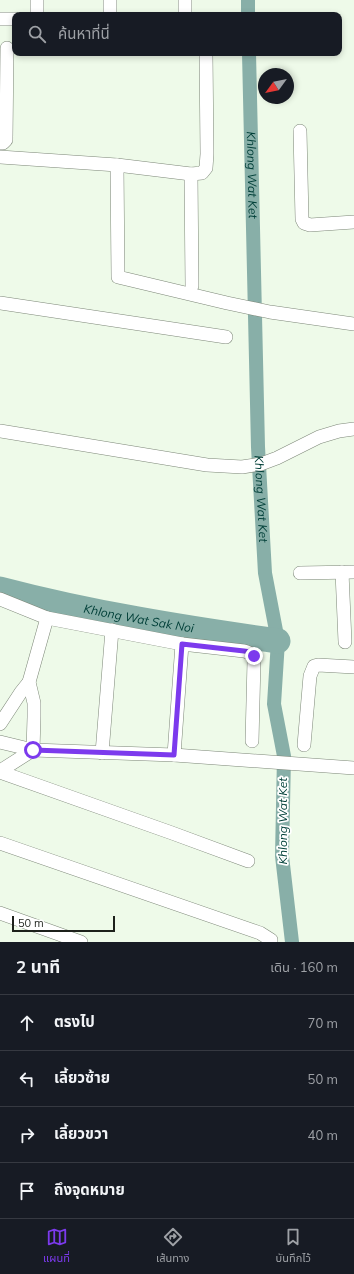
<!DOCTYPE html>
<html lang="th">
<head>
<meta charset="utf-8">
<style>
  :root { --surface:#171b24; --page:#20242c; --text:#f1f3f6; --muted:#9ea1a6; --line:#363941; --accent:#7c3aed }
  body { margin:0; font-family:Mulish,"Noto Sans Thai",sans-serif; background:var(--page); color:var(--text) }
  .compass { position:absolute; left:258px; top:68px; width:36px; height:36px; border-radius:50%; background:var(--surface); box-shadow:0 2px 6px #0003; rotate:237deg }
  .scale { position:absolute; left:12px; bottom:10px; width:103px; box-sizing:border-box; padding-left:4px; border:2px solid #1d211b; border-top:0; font-size:11px; line-height:14px; white-space:nowrap; color:#1d211b; -webkit-text-stroke:3px #fff; paint-order:stroke }
  .stop { position:absolute; width:12px; height:12px; margin:-9px; border:3px solid #7c3aed; border-radius:50%; background:#fff }
  .stop.end { background:#7c3aed; border-color:#fff; box-shadow:0 1px 4px #0008 }
  .list { margin:0; padding:0; list-style:none }
  h2 { display:flex; justify-content:space-between; align-items:center; height:52px; margin:0; padding:0 16px; font-size:17px }
  h2 small { font-size:13px; font-weight:400; color:var(--muted) }
  .list li { display:grid; grid-template-columns:26px 1fr auto; gap:12px; align-items:center; box-sizing:border-box; height:56px; padding:0 16px; border-top:1px solid var(--line) }
  .list b { display:block; font-size:15px; white-space:nowrap }
  .list em { font-size:13px; font-style:normal; color:var(--muted) }
  .icon { flex:none; width:22px; height:22px; fill:none; stroke:currentColor; stroke-width:2; stroke-linecap:round; stroke-linejoin:round }
  .map { position:relative; flex:none; width:354px; height:942px; overflow:hidden }
  .search { position:absolute; background:var(--surface); box-shadow:0 2px 6px #0003; left:12px; right:12px; top:12px; height:44px; display:flex; align-items:center; gap:10px; box-sizing:border-box; padding:0 14px; border-radius:8px; color:var(--muted); font-size:15px }
  .sheet { height:276px; background:var(--surface) }
  nav { display:flex; justify-content:space-around; align-items:center; box-sizing:border-box; height:56px; border-top:1px solid var(--line); background:var(--surface); font-size:11px; color:var(--muted) }
  nav a { display:grid; justify-items:center; gap:2px }
  nav .on { color:var(--accent) }
  .map>svg:first-child { display:block }
  .lines { fill:none; stroke-linecap:round; stroke-linejoin:round }
  .canal { stroke:#88afa8; stroke-width:14 }
  .river { stroke:#88afa8; stroke-width:25 }
  .street-casing { stroke:#7d8778; stroke-width:14 }
  .street { stroke:#fff; stroke-width:13 }
  .route { stroke:#7c3aed; stroke-width:5 }
  .labels { text-anchor:middle; stroke-width:3.5; stroke-linejoin:round; paint-order:stroke }
  .water-label { font-size:12px; font-style:italic; fill:#024039; stroke:#fff }
</style>
</head>
<body>
<div class="map">
<svg width="354" height="942" viewBox="0 0 354 942">
  <rect width="100%" height="100%" fill="#eefae9"/>
  <g class="lines">
    <g class="canal">
      <polyline points="248,0 248,15"/>
      <path id="s1" d="M249,53L258,447L265,573L278,641L274,704L284,756L282,856L292,942"/>
    </g>
    <path class="river" id="s2" d="M0,589C91,613 185,628 278,641"/>
    <defs>
      <g id="street">
        <polyline points="37,0 37,15"/>
        <polyline points="110,0 110,15"/>
        <polyline points="185,15 185,0"/>
        <polyline points="0,19 15,19"/>
        <polyline points="300,131 302,219 304,223 310,225 354,222"/>
        <polyline points="0,143 3,143 6,140 7,48"/>
        <polyline points="0,157 117,165 191,174 202,173 206,168 207,154 206,53"/>
        <polyline points="117,165 118,277 227,303 270,312 354,324"/>
        <polyline points="191,174 192,286"/>
        <polyline points="0,303 226,337"/>
        <polyline points="0,431 207,465 242,467 261,464 277,458 319,437 339,431 354,429"/>
        <polyline points="342,572 345,642"/>
        <polyline points="300,573 354,572"/>
        <polyline points="0,599 47,618 29,682 34,703 34,717 33,750"/>
        <polyline points="47,618 182,644"/>
        <polyline points="0,724 21,692 29,682"/>
        <polyline points="0,742 33,750 174,755 354,768"/>
        <polyline points="304,745 310,676 314,666 318,665 354,667"/>
        <polyline points="102,753 112,630"/>
        <path d="M174,755L182,644L244,651C251,653 253,654 254,661L252,741"/>
        <polyline points="0,771 33,750"/>
        <polyline points="0,772 172,833 248,861"/>
        <polyline points="0,843 260,933 271,940 271,942"/>
        <polyline points="0,913 81,942"/>
      </g>
    </defs>
    <use href="#street" class="street-casing"/>
    <use href="#street" class="street"/>
  </g>
  <g class="lines">
    <polyline class="route" points="33,750 174,755 182,644 244,651 250,652 254,656"/>
  </g>
  <g class="labels">
    <g class="water-label">
      <text dy="4" stroke="none"><textPath href="#s1" startOffset="122">Khlong Wat Ket</textPath></text>
      <text dy="4" stroke="none"><textPath href="#s1" startOffset="446">Khlong Wat Ket</textPath></text>
      <text dy="4" stroke="none"><textPath href="#s2" startOffset="142">Khlong Wat Sak Noi</textPath></text>
      <text transform="translate(283 821) rotate(-90)" y="4">Khlong Wat Ket</text>
    </g>
  </g>
</svg>
<svg class="compass" viewBox="-18 -18 36 36"><path d="M0-13l5 13h-10z" fill="#e53935"/><path d="M0 13l5-13h-10z" fill="#9ea1a6"/></svg>
<div class="scale">50 m</div>
<div class="stop" style="left:33px;top:750px"></div>
<div class="stop end" style="left:254px;top:656px"></div>
<div class="search"><svg class="icon" aria-label="search" viewBox="0 0 24 24"><circle cx="10" cy="10" r="6"/><path d="M15 15l6 6"/></svg>ค้นหาที่นี่</div>
</div>
<section class="sheet">
<h2>2 นาที<small>เดิน · 160 m</small></h2>
<ul class="list">
<li><svg class="icon" aria-label="ahead" viewBox="0 0 24 24"><path d="M12 20V5M6 11l6-6 6 6"/></svg><div><b>ตรงไป</b></div><em>70 m</em></li>
<li><svg class="icon" aria-label="left" viewBox="0 0 24 24"><path d="M17 20v-9H6M10 6l-5 5 5 5"/></svg><div><b>เลี้ยวซ้าย</b></div><em>50 m</em></li>
<li><svg class="icon" aria-label="right" viewBox="0 0 24 24"><path d="M7 20v-9h11M14 6l5 5-5 5"/></svg><div><b>เลี้ยวขวา</b></div><em>40 m</em></li>
<li><svg class="icon" aria-label="arrive" viewBox="0 0 24 24"><path d="M6 21V4h12l-3 4 3 4H6"/></svg><div><b>ถึงจุดหมาย</b></div></li>
</ul>
</section>
<nav>
<a class="on"><svg class="icon" aria-label="map" viewBox="0 0 24 24"><path d="M3 6l6-2 6 2 6-2v14l-6 2-6-2-6 2zM9 4v14M15 6v14"/></svg>แผนที่</a>
<a><svg class="icon" aria-label="directions" viewBox="0 0 24 24"><path d="M12 3l9 9-9 9-9-9zM9 14v-3h6M13 9l2 2-2 2"/></svg>เส้นทาง</a>
<a><svg class="icon" aria-label="saved" viewBox="0 0 24 24"><path d="M7 4h10v16l-5-4-5 4z"/></svg>บันทึกไว้</a>
</nav>
</body>
</html>
